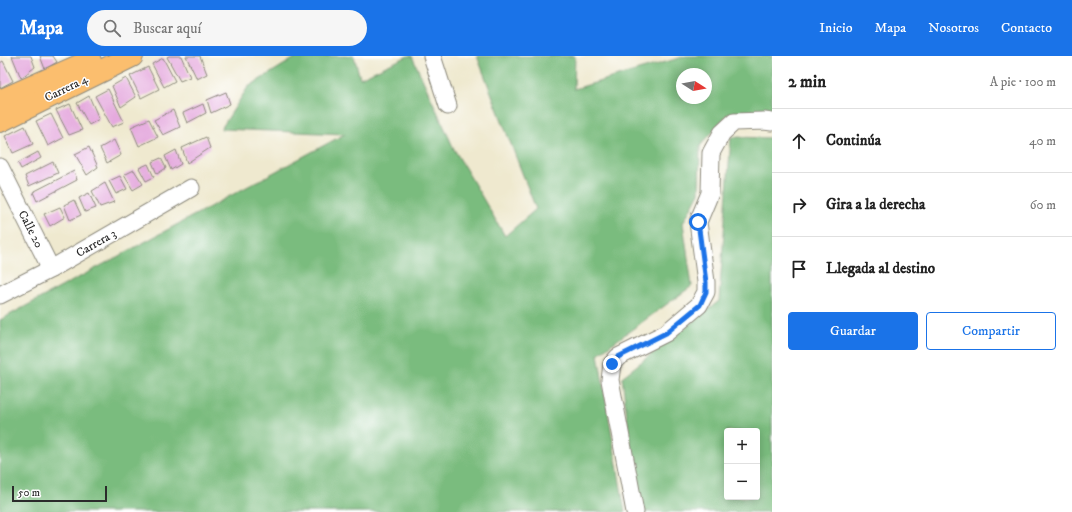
<!DOCTYPE html>
<html lang="es">
<head>
<meta charset="utf-8">
<style>
  :root { --surface:#fff; --page:#f6f6f6; --text:#222; --muted:#767676; --line:#e0e0e0; --accent:#1a73e8 }
  body { margin:0; font-family:"IM FELL DW Pica",serif; background:var(--page); color:var(--text) }
  .controls { position:absolute; right:12px; bottom:12px; display:grid; overflow:hidden; border-radius:4px; box-shadow:0 2px 10px #0003 }
  .controls button { width:36px; height:36px; display:grid; place-items:center; padding:0; border:0; border-bottom:1px solid var(--line); background:var(--surface); color:var(--text); font:20px sans-serif }
  .compass { position:absolute; left:676px; top:12px; width:36px; height:36px; border-radius:50%; background:var(--surface); box-shadow:0 2px 10px #0003; rotate:101deg }
  .scale { position:absolute; left:12px; bottom:10px; width:95px; box-sizing:border-box; padding-left:4px; border:2px solid #2b2b2b; border-top:0; font-size:11px; line-height:14px; white-space:nowrap; color:#2b2b2b; -webkit-text-stroke:3px #fff; paint-order:stroke }
  .stop { position:absolute; width:12px; height:12px; margin:-9px; border:3px solid #1a73e8; border-radius:50%; background:#fff }
  .stop.end { background:#1a73e8; border-color:#fff; box-shadow:0 1px 4px #0008 }
  .list { margin:0; padding:0; list-style:none }
  h2 { display:flex; justify-content:space-between; align-items:center; height:52px; margin:0; padding:0 16px; font-size:17px }
  h2 small { font-size:13px; font-weight:400; color:var(--muted) }
  .list li { display:grid; grid-template-columns:26px 1fr auto; gap:12px; align-items:center; box-sizing:border-box; height:64px; padding:0 16px; border-top:1px solid var(--line) }
  .list b { display:block; font-size:15px; white-space:nowrap }
  .list em { font-size:13px; font-style:normal; color:var(--muted) }
  .actions { display:flex; gap:8px; padding:12px 16px }
  .actions a { flex:1; padding:9px 0; border:1px solid var(--accent); border-radius:4px; text-align:center; font-size:14px; color:var(--accent) }
  .actions .main { background:var(--accent); color:#fff }
  .icon { flex:none; width:22px; height:22px; fill:none; stroke:currentColor; stroke-width:2; stroke-linecap:round; stroke-linejoin:round }
  .map { position:relative; flex:none; width:772px; height:456px; overflow:hidden }
  header { display:flex; align-items:center; gap:24px; box-sizing:border-box; height:56px; padding:0 20px; background:var(--accent); color:#fff }
  header strong { font-size:19px }
  nav { display:flex; gap:22px; margin-inline-start:auto; font-size:14px }
  .search { width:280px; height:36px; background:var(--page); display:flex; align-items:center; gap:10px; box-sizing:border-box; padding:0 14px; border-radius:22px; color:var(--muted); font-size:15px }
  main { display:flex }
  aside { flex:1; background:var(--surface) }
  .map>svg:first-child { display:block }
  .forest { fill:#7abc7e; stroke:#527454; fill-rule:evenodd }
  .building { fill:#e5aade }
  .lines { fill:none; stroke-linecap:round; stroke-linejoin:round }
  .minor-casing { stroke:#8d8a7d; stroke-width:19 }
  .major-casing { stroke:#8d8a7d; stroke-width:24 }
  .minor { stroke:#fff; stroke-width:17 }
  .major { stroke:#fbbe6e; stroke-width:22 }
  .route { stroke:#1a73e8; stroke-width:5 }
  .labels { text-anchor:middle; stroke-width:3; stroke-linejoin:round; paint-order:stroke }
  .street-label { font-size:12px; fill:#2b2b2b; stroke:#fff }
</style>
</head>
<body>
<header>
<strong>Mapa</strong>
<div class="search"><svg class="icon" aria-label="search" viewBox="0 0 24 24"><circle cx="10" cy="10" r="6"/><path d="M15 15l6 6"/></svg>Buscar aquí</div>
<nav><a>Inicio</a><a>Mapa</a><a>Nosotros</a><a>Contacto</a></nav>
</header>
<main>
<div class="map">
<svg width="772" height="456" viewBox="0 0 772 456">
  <rect width="100%" height="100%" fill="#fff"/>
  <filter id="ink" filterUnits="userSpaceOnUse"><feTurbulence type="fractalNoise" baseFrequency=".025" numOctaves="2"/><feDisplacementMap in="SourceGraphic" scale="8" xChannelSelector="R" yChannelSelector="G"/><feConvolveMatrix kernelMatrix="1 2 1 2 8 2 1 2 1" color-interpolation-filters="sRGB"/></filter>
  <filter id="wash" filterUnits="userSpaceOnUse"><feTurbulence type="fractalNoise" baseFrequency=".012" numOctaves="4" result="noise"/><feDisplacementMap in="SourceGraphic" scale="16" xChannelSelector="R" yChannelSelector="G"/><feGaussianBlur stdDeviation="0.9" result="paint"/><feColorMatrix in="noise" values="0 0 0 0 0 0 0 0 0 0 0 0 0 0 0 0 0 1.4 0 .05"/><feComposite in="paint" operator="in"/></filter>
  <g filter="url(#wash)">
    <rect width="100%" height="100%" fill="#efe9cf"/>
    <g class="forest">
      <path d="M298,0H354L360,22L408,0H412L454,93L505,180L536,153L477,0H575L574,33L686,0H772V56L729,57L700,90L699,137L683,167L692,230L598,298L625,456H0V264L345,78L221,73L248,31ZM682,18H706V42H682Z"/>
      <path d="M731,81L772,82V456H639L622,321L719,245ZM727,375H757V441H727Z"/>
    </g>
    <g id="blocks">
      <g class="building">
        <polygon points="12,0 31,0 35,11 21,22"/>
        <polygon points="40,0 53,0 57,6 45,13"/>
        <polygon points="169,0 181,0 190,21 180,25 167,1"/>
        <polygon points="186,0 200,0 207,18 197,23"/>
        <polygon points="163,2 175,25 164,31 152,8"/>
        <polygon points="3,5 13,25 0,32 0,7"/>
        <polygon points="148,11 159,33 141,42 130,20"/>
        <polygon points="126,22 136,41 121,51 112,30"/>
        <polygon points="108,33 124,66 112,71 95,40"/>
        <polygon points="226,36 230,48 211,57 207,44"/>
        <polygon points="89,40 99,63 89,69 77,47"/>
        <polygon points="70,48 82,74 69,79 56,54"/>
        <polygon points="203,48 206,57 187,67 183,57"/>
        <polygon points="173,54 180,71 163,79 154,64"/>
        <polygon points="51,58 63,82 48,90 36,65"/>
        <polygon points="149,63 158,81 139,90 131,71"/>
        <polygon points="25,70 33,88 13,97 5,80"/>
        <polygon points="206,81 210,92 187,107 182,92"/>
        <polygon points="114,84 121,99 107,107 100,92"/>
        <polygon points="89,91 98,111 87,119 75,98"/>
        <polygon points="176,94 181,108 171,114 165,100"/>
        <polygon points="38,96 41,102 21,113 18,107"/>
        <polygon points="161,102 166,112 157,118 152,106"/>
        <polygon points="53,106 58,117 29,130 25,120"/>
        <polygon points="148,108 154,121 146,125 139,112"/>
        <polygon points="134,114 143,128 133,134 124,119"/>
        <polygon points="74,115 77,124 37,145 33,136"/>
        <polygon points="120,120 127,133 116,138 109,125"/>
        <polygon points="105,127 114,146 100,151 92,135"/>
        <polygon points="89,137 96,152 85,156 79,142"/>
        <polygon points="74,144 81,159 70,164 64,149"/>
        <polygon points="60,151 65,161 50,170 44,158"/>
      </g>
    </g>
  </g>
  <g filter="url(#ink)">
    <use href="#blocks" fill-opacity="0" stroke="#8d8a7d" stroke-width="1"/>
    <g class="lines">
      <defs>
        <g id="minor">
          <polyline points="432,0 448,50"/>
          <polyline points="0,111 51,213"/>
          <polyline points="0,239 51,213 191,132"/>
          <polyline points="635,456 610,324 612,308 618,301 666,277 699,249 706,236 706,226 698,166 710,137 711,97 722,77 734,66 764,65 772,66"/>
        </g>
        <g id="major">
          <polyline points="0,45 90,5"/>
          <polyline points="0,65 132,0"/>
        </g>
      </defs>
      <use href="#minor" class="minor-casing"/>
      <use href="#major" class="major-casing"/>
      <use href="#minor" class="minor"/>
      <use href="#major" class="major"/>
    </g>
  </g>
  <g class="lines" filter="url(#ink)">
    <polyline class="route" points="612,308 618,301 666,277 700,249 706,236 706,226 698,166"/>
  </g>
  <g class="labels">
    <g class="street-label">
      <text transform="translate(66 32) rotate(-26)" y="4">Carrera 4</text>
      <text transform="translate(31 173) rotate(63)" y="4">Calle 20</text>
      <text transform="translate(96 187) rotate(-30)" y="4">Carrera 3</text>
    </g>
  </g>
</svg>
<div class="controls">
<button>+</button>
<button>−</button>
</div>
<svg class="compass" viewBox="-18 -18 36 36"><path d="M0-13l5 13h-10z" fill="#e53935"/><path d="M0 13l5-13h-10z" fill="#767676"/></svg>
<div class="scale">50 m</div>
<div class="stop" style="left:698px;top:166px"></div>
<div class="stop end" style="left:612px;top:308px"></div>
</div>
<aside>
<h2>2 min<small>A pie · 100 m</small></h2>
<ul class="list">
<li><svg class="icon" aria-label="ahead" viewBox="0 0 24 24"><path d="M12 20V5M6 11l6-6 6 6"/></svg><div><b>Continúa</b></div><em>40 m</em></li>
<li><svg class="icon" aria-label="right" viewBox="0 0 24 24"><path d="M7 20v-9h11M14 6l5 5-5 5"/></svg><div><b>Gira a la derecha</b></div><em>60 m</em></li>
<li><svg class="icon" aria-label="arrive" viewBox="0 0 24 24"><path d="M6 21V4h12l-3 4 3 4H6"/></svg><div><b>Llegada al destino</b></div></li>
</ul>
<div class="actions"><a class="main">Guardar</a><a>Compartir</a></div>
</aside>
</main>
</body>
</html>
